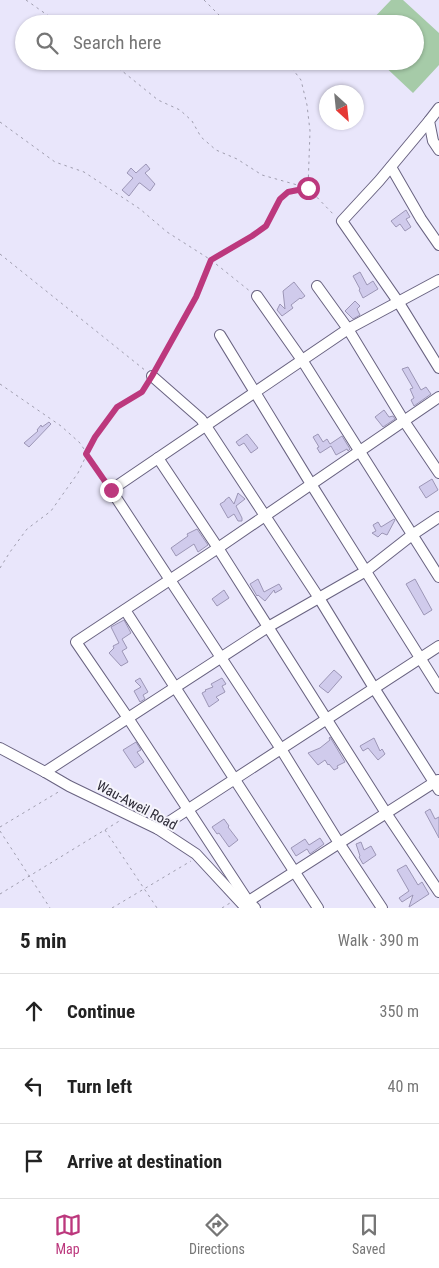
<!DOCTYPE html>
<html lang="en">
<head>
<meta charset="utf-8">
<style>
  :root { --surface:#fff; --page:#f6f6f6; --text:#222; --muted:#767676; --line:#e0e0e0; --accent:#bc387d }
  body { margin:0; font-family:"Roboto Condensed",sans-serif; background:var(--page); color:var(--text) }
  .compass { position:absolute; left:319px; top:85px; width:45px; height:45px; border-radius:50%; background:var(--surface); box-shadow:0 1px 4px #0004; rotate:153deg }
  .stop { position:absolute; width:15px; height:15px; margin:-11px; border:4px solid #bc387d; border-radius:50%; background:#fff }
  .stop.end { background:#bc387d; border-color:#fff; box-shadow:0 1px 5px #0008 }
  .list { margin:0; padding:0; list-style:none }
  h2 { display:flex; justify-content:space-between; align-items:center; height:65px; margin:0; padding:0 20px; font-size:21px }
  h2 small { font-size:16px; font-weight:400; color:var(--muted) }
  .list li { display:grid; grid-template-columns:32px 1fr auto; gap:15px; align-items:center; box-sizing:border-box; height:75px; padding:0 20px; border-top:1px solid var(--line) }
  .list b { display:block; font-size:19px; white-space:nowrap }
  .list em { font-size:16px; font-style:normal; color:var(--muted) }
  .icon { flex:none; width:28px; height:28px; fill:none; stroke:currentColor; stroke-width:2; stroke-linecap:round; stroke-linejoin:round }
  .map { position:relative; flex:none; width:439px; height:908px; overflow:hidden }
  .search { position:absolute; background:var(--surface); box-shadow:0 1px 4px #0004; left:15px; right:15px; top:15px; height:55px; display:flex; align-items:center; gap:12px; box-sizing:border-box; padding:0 18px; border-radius:28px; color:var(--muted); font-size:19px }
  .sheet { height:290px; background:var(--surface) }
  nav { display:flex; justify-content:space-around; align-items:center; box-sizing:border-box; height:70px; border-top:1px solid var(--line); background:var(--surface); font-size:14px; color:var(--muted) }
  nav a { display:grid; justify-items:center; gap:2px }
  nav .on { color:var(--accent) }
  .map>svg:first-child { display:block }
  .green { fill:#a6cba8 }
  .building { fill:#d0cbec; stroke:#9c96b6 }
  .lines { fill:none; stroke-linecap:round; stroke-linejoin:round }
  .minor-casing { stroke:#696381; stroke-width:12 }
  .path { stroke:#9f9dae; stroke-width:1; stroke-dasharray:2.5 4; stroke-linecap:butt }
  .minor { stroke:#fff; stroke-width:10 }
  .route { stroke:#bc387d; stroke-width:6 }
  .labels { text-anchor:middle; stroke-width:4; stroke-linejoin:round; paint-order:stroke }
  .street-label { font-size:14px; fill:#2a2834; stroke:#f6f5fc }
</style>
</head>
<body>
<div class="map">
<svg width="439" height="908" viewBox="0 0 439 908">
  <rect width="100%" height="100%" fill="#e9e6fb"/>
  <polygon class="green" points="391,0 403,0 439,33 439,65 413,93 379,61 415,61 415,24 368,24"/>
  <g class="building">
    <polygon points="146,164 150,169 145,173 155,184 150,191 140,183 139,183 129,196 122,190 133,178 127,173 131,168 136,173"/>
    <polygon points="406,210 410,217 406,219 411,227 405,231 400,224 396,227 391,221"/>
    <polygon points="360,272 367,285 373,281 378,289 363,298 359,290 360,289 353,276"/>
    <polygon points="294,282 305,296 301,299 300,298 291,305 293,308 282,316 277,310 280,304 285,309 283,291"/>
    <polygon points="355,301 360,306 357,309 360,315 353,319 345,311"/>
    <polygon points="408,367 421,390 426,387 431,394 414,406 411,400 414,398 410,389 413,388 402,369"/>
    <polygon points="384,410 389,417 393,416 395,419 383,427 375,417"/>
    <polygon points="49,422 51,424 29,447 24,443 38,431 37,430 41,425 42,427"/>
    <polygon points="247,434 258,448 251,453 244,443 239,446 236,442"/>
    <polygon points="318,434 323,442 327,439 330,444 342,436 350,449 348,451 347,449 336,455 331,446 320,453 317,448 319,447 313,437"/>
    <polygon points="432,479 438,490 426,498 419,487"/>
    <polygon points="238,493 245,499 236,506 242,518 242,521 238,521 234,514 228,518 220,504 225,501 225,500 229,497 234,504"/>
    <polygon points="394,519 395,520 387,535 382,533 378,537 372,533 376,531 373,525 378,522 381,527"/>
    <polygon points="197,529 208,545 198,552 194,544 176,556 171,548 188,536 187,534"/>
    <polygon points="258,579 264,592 279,584 282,589 275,593 274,590 265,601 258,595 257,596 250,584"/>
    <polygon points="415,579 432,610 424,615 406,584"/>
    <polygon points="224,590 229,598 217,606 212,599"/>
    <polygon points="124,620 131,633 122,639 127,648 122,651 128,662 121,666 109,653 114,648 113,646 119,643 111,627"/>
    <polygon points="334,670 342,677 328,693 319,686"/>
    <polygon points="140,678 148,692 143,695 145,699 140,702 134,691 141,687 135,681"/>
    <polygon points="222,678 226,684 222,686 225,692 216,697 219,700 209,707 202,693 206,691 205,690 213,687 211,684"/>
    <polygon points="330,737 345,762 337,766 338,768 334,770 329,764 328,765 325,760 318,765 308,753 320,748 330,740 329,738"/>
    <polygon points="374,738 380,751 382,749 385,754 378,760 368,748 363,751 360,746"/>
    <polygon points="136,742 141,750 137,752 144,762 135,768 123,750"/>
    <polygon points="430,809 435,819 439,817 439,838 425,812"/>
    <polygon points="224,819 229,826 228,827 238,840 229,847 219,833 217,834 212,827"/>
    <polygon points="320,838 324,844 310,854 307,849 296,856 291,848 305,839 309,845"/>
    <polygon points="361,842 364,850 371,846 376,855 363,864 359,857 360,856 356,844"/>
    <polygon points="406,865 418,885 422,882 429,894 409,907 413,895 402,902 399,898 409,891 397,870"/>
  </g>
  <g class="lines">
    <defs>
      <g id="minor">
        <polyline points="439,108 429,121 433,141 439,150"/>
        <polyline points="429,121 379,181 342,221 399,303 439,368"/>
        <polyline points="391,167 421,219 439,245"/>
        <polyline points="317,286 348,329 404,421 439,473"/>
        <polyline points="257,296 302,360 439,577"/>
        <polyline points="220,335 311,484 439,688"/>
        <polyline points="152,376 201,419 206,426 319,598 374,688 439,790"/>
        <polyline points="158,458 218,548 386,813 439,892"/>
        <polyline points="125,610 318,908"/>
        <polyline points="0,748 45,772 69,786 158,829 196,854 246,908"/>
        <polyline points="45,772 268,627 366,571 412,535 439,517"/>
        <polyline points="158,829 439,646"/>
        <polyline points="244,904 438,780"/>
        <polyline points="255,908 248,901 128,718 76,642 218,548 439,397"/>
        <polyline points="382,908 339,843 281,749 111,490 348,329 439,280"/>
      </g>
    </defs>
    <use href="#minor" class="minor-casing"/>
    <g class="path">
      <polyline points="26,0 60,24"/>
      <polyline points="204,0 228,24"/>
      <polyline points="108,61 111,62 158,100 180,110 192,121 201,137 216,150 237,159 262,175 308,188 310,131 307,105 301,80 291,67 284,61"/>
      <polyline points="0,122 55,162 84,172 140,209 167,232 211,260 251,292"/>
      <polyline points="0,254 146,371"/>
      <polyline points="157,368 195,297 211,260 252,236 266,226 280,199 288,192 308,188 335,216"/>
      <polyline points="0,384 61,426 80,443 106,483"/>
      <polyline points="0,568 10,552 27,529 51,511 63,494 78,473 95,437 117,407 141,392 147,384"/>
      <polyline points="0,827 60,791"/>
      <polyline points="105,830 157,908"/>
      <polyline points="0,831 50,908"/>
      <polyline points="0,894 121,820"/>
      <polyline points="112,908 191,861"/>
      <polyline points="222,908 230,903"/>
    </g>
    <use href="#minor" class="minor"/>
  </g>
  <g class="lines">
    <polyline class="route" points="111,490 86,454 95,437 117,407 142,392 152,376 196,297 211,260 252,236 266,226 280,199 288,192 308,188"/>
  </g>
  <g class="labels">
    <g class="street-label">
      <text transform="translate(137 805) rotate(28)" y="5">Wau-Aweil Road</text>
    </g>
  </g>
</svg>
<svg class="compass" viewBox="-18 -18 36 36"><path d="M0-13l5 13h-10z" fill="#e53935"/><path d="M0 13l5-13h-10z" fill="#767676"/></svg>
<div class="stop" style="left:308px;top:188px"></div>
<div class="stop end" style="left:111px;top:490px"></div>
<div class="search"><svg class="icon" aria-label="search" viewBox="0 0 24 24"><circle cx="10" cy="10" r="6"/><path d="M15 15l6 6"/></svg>Search here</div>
</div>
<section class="sheet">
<h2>5 min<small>Walk · 390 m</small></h2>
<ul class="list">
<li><svg class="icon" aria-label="ahead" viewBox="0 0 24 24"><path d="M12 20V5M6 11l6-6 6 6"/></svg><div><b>Continue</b></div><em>350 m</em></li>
<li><svg class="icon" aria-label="left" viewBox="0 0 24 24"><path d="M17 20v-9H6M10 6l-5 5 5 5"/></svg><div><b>Turn left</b></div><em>40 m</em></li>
<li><svg class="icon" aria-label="arrive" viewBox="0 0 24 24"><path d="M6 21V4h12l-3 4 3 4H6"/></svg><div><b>Arrive at destination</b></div></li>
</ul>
</section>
<nav>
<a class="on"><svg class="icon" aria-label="map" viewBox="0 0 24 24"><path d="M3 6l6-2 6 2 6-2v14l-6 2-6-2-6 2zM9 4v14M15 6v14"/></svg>Map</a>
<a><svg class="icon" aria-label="directions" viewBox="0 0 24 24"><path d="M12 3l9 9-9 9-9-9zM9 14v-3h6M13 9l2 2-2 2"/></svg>Directions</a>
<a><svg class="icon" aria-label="saved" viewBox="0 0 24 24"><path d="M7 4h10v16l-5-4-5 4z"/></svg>Saved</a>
</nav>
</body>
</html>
